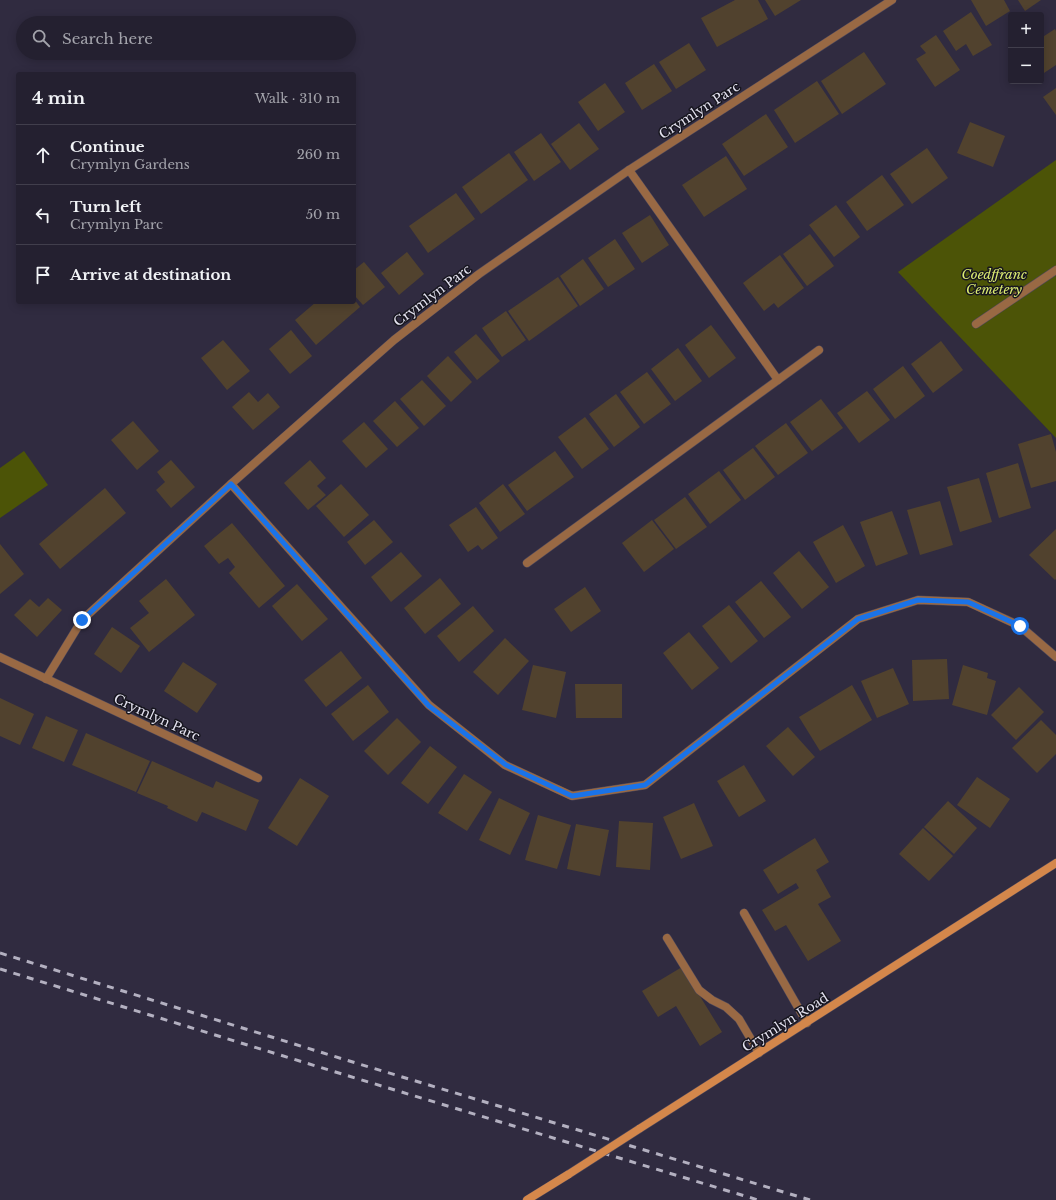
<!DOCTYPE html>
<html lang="en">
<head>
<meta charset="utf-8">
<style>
  :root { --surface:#242030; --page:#302d3c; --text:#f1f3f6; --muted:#a3a3ab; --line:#413e4c }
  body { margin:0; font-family:"Libre Baskerville",serif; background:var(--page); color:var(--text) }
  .controls { position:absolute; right:12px; top:12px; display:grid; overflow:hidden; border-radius:4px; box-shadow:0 2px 10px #0003 }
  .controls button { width:36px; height:36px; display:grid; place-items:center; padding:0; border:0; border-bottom:1px solid var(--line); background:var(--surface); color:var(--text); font:20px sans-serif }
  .stop { position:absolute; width:12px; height:12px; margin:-9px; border:3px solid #1a73e8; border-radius:50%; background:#fff }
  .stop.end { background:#1a73e8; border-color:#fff; box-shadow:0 1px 4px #0008 }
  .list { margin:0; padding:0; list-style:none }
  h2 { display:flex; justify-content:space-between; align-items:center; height:52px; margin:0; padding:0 16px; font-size:17px }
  h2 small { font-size:13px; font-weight:400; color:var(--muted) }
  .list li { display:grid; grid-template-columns:26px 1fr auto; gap:12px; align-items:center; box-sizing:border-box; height:60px; padding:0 16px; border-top:1px solid var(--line) }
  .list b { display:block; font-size:15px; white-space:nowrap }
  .list p { margin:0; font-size:13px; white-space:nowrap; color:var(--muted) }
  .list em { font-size:13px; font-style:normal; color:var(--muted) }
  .icon { flex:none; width:22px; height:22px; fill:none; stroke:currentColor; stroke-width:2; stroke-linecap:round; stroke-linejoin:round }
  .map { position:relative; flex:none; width:1056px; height:1200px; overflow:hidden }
  .search { position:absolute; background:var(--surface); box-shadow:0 2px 10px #0003; left:16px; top:16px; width:340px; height:44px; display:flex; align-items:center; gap:10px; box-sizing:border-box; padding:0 14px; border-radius:22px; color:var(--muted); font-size:15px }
  .panel { position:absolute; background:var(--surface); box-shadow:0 2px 10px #0003; left:16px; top:72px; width:340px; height:232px; border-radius:4px }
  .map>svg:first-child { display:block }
  .green { fill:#4c5407 }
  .building { fill:#51422e }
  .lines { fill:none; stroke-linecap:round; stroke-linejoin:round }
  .lane-casing { stroke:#4d485c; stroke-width:9 }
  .street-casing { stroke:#4d485c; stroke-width:9 }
  .secondary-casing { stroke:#4d485c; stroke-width:9 }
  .lane { stroke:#996944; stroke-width:8 }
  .street { stroke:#996944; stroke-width:8 }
  .secondary { stroke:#d4874b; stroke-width:8 }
  .rail { stroke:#b3b0c0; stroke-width:3; stroke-dasharray:7 7; stroke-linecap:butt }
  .secondary-bridge-casing { stroke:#4d485c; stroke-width:9; stroke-linecap:butt }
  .secondary-bridge { stroke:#d4874b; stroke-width:8 }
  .route { stroke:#1a73e8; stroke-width:5 }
  .labels { text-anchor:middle; stroke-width:3; stroke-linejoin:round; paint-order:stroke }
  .street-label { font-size:13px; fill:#e4e2f0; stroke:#17161f }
  .park-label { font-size:13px; font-style:italic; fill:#dded72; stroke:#17161f }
</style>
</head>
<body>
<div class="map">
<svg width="1056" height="1200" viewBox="0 0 1056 1200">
  <rect width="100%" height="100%" fill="#302b40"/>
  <g class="green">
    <polygon points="1056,160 1056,438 898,272"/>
    <polygon points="24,451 48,485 0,518 0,468"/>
  </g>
  <g class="building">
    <polygon points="735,0 758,0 768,19 717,47 701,18"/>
    <polygon points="765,0 801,0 775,16"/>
    <polygon points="971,0 1004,0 1010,11 986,26"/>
    <polygon points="1018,0 1041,0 1025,11"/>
    <polygon points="971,12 992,45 973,56 966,44 956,51 943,31"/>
    <polygon points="1055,29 1056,31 1056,65 1044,73 1041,69 1041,38"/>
    <polygon points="936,35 960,70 935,87 916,59 926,53 920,46"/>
    <polygon points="689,43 706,70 676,89 659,62"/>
    <polygon points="864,52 886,84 842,114 821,81"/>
    <polygon points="654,64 672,91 642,110 625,83"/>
    <polygon points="817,81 839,114 795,143 774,110"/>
    <polygon points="605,83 625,112 598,131 578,102"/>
    <polygon points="1056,88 1056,115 1043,97"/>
    <polygon points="766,114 788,147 744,176 722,144"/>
    <polygon points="970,122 1005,136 993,167 957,153"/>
    <polygon points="579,123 599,149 570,170 551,144"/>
    <polygon points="541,133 561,162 534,181 514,152"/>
    <polygon points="927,148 948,178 912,204 890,174"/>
    <polygon points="509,153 528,180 481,214 462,187"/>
    <polygon points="726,156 747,189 704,217 682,185"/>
    <polygon points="882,175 904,205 867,231 846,202"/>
    <polygon points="456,193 475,219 428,253 409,226"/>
    <polygon points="836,205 860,237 834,257 809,225"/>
    <polygon points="650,215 669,245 642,263 622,233"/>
    <polygon points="810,234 834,266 807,286 783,254"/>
    <polygon points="615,239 635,269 608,287 588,258"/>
    <polygon points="407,252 424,274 399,295 381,273"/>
    <polygon points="780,255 804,288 778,308 774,303 764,311 743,283"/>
    <polygon points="583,259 604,289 580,306 560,276"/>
    <polygon points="364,262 385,287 363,305 354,295 354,270"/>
    <polygon points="558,277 578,306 529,341 508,311"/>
    <polygon points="354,299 360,307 316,345 295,320 316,302 354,302"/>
    <polygon points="506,311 526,340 502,357 482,328"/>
    <polygon points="711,325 736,358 709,378 685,345"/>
    <polygon points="291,330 312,356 290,374 269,349"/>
    <polygon points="476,334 500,361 477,380 454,352"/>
    <polygon points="223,340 250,371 227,390 201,358"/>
    <polygon points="941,341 963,370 933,393 911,364"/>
    <polygon points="678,348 702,381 675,401 651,369"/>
    <polygon points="448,356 472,382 451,402 427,376"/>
    <polygon points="903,366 925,396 895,419 873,389"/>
    <polygon points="647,372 671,404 644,424 620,392"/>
    <polygon points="422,380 446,406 424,426 400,399"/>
    <polygon points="867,391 890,420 859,443 837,413"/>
    <polygon points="249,392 258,402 268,393 280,407 253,430 232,407"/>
    <polygon points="616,394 640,427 614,447 589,414"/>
    <polygon points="821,399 843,428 812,451 790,422"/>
    <polygon points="395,401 419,428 397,447 373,421"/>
    <polygon points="585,417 609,449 582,469 558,437"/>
    <polygon points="133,421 159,451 137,470 111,440"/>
    <polygon points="364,422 388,449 366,468 342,441"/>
    <polygon points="786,423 808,453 778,475 755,446"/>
    <polygon points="1051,434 1056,452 1056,481 1031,488 1018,444"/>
    <polygon points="753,448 775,477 745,500 723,470"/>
    <polygon points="555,451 574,477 527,511 508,485"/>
    <polygon points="171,460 195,487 171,508 156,490 165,482 157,472"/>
    <polygon points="310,460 326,478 317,486 326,495 308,510 284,483"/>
    <polygon points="1018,463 1031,508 999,518 986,473"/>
    <polygon points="719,471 741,500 710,524 688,494"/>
    <polygon points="979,478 992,522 960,532 947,487"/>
    <polygon points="341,484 369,515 344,537 316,506"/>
    <polygon points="503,484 525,514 500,532 479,503"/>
    <polygon points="105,488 126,513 60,569 39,544"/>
    <polygon points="685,497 707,527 676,549 654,520"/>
    <polygon points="940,501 953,545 920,555 907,510"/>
    <polygon points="476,507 498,538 482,550 478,545 468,552 449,525"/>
    <polygon points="892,511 908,554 876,566 860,522"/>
    <polygon points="374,520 393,542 365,565 347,542"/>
    <polygon points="652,520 674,549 644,572 622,543"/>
    <polygon points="232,523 285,586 259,608 229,573 235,567 228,558 219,564 204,546"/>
    <polygon points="843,525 865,566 836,583 813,542"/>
    <polygon points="1056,529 1056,579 1055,580 1029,555"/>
    <polygon points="0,544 24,574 0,594"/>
    <polygon points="799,551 829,587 802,609 773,573"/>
    <polygon points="401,552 422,576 391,602 371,577"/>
    <polygon points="440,578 461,604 425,634 404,608"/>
    <polygon points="166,579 195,615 149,652 130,628 149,613 139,601"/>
    <polygon points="761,581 791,617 764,638 735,602"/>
    <polygon points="297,584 328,619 302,641 272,606"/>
    <polygon points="585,587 601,611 571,632 554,609"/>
    <polygon points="48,598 62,610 37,637 14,615 30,599 39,607"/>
    <polygon points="729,605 758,641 731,663 702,626"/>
    <polygon points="473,606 494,631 459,662 437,636"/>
    <polygon points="112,627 140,646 121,673 94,654"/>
    <polygon points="689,632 719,668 692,690 663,653"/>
    <polygon points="505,638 529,661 498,695 473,672"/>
    <polygon points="341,651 362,678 326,707 304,680"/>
    <polygon points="947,659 949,699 913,701 912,660"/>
    <polygon points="183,662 217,684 197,713 164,691"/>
    <polygon points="533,665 566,672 556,718 522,710"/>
    <polygon points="963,665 988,673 987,678 996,681 987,715 952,705"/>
    <polygon points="893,668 909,704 877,718 861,681"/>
    <polygon points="575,684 622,684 622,718 576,718"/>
    <polygon points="368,685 389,712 353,741 331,714"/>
    <polygon points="852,685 872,720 820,751 799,717"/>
    <polygon points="1019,687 1044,712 1016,740 991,715"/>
    <polygon points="0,698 34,714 20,745 0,736"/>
    <polygon points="46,716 78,730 64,762 32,748"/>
    <polygon points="397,718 421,742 388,775 364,751"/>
    <polygon points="1041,720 1056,735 1056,754 1037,773 1012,748"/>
    <polygon points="788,727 815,757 793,776 766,746"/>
    <polygon points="86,733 150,761 136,792 72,765"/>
    <polygon points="430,746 457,767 428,804 401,783"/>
    <polygon points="152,761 213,788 216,781 259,800 246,831 202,812 197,822 167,808 168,806 137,793"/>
    <polygon points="744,765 766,801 739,817 717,781"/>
    <polygon points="464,774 492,792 467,831 438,813"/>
    <polygon points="977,777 1010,799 990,828 957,805"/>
    <polygon points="300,778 329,796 297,846 268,828"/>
    <polygon points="499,798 530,813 510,855 479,840"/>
    <polygon points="948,801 977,828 954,854 924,827"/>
    <polygon points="694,803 713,846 681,859 663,817"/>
    <polygon points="538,815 571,825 557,869 525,860"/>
    <polygon points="619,821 653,823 650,870 616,867"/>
    <polygon points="576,824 609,830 600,876 567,869"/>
    <polygon points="923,828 953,856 929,881 899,854"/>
    <polygon points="815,838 829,862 816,870 831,897 818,904 841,941 808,961 786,925 775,931 762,910 799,888 796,883 778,894 763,870"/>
    <polygon points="682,967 722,1032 700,1046 676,1006 658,1017 642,991"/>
  </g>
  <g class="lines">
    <defs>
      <g id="lane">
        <polyline points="976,324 1056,270"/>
        <polyline points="744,913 807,1023"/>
        <polyline points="667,938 699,990 712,1000 726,1007 739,1019 759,1053"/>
      </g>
      <g id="street">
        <polyline points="629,170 778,380"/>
        <polyline points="231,484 429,705 505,765 572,796 645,785 858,619 918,600 968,602 1020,626 1056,657"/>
        <polyline points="527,563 819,350"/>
        <polyline points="0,657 258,778"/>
        <polyline points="46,679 82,620 231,484 394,340 479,274 629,170 892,0"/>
      </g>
      <g id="secondary">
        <polyline points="639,1129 1056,863"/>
        <polyline points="527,1200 569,1174"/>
      </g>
    </defs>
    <use href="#lane" class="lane-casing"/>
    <use href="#street" class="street-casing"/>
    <use href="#secondary" class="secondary-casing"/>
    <use href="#lane" class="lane"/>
    <use href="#street" class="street"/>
    <use href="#secondary" class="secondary"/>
    <g class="rail">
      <polyline points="0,953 346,1060 810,1200"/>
      <polyline points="0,969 342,1074 758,1200"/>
    </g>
    <defs>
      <polyline id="secondary-bridge" points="569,1174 639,1129"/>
    </defs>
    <use href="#secondary-bridge" class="secondary-bridge-casing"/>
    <use href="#secondary-bridge" class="secondary-bridge"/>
  </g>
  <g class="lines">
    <polyline class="route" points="82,620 231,484 429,706 506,765 572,796 645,785 858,619 918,600 968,602 1020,626"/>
  </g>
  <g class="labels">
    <g class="street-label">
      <text transform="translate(699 110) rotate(-33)" y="5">Crymlyn Parc</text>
      <text transform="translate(432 295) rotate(-37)" y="5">Crymlyn Parc</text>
      <text transform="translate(157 717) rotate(25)" y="5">Crymlyn Parc</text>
      <text transform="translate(785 1022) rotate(-32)" y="5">Crymlyn Road</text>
    </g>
    <g class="park-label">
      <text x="994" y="279">Coedffranc<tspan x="994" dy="15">Cemetery</tspan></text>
    </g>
  </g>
</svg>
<div class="controls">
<button>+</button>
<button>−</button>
</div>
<div class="stop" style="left:1020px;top:626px"></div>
<div class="stop end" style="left:82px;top:620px"></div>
<div class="search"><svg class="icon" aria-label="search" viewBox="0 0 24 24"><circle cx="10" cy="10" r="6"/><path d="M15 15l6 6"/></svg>Search here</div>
<section class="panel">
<h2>4 min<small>Walk · 310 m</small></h2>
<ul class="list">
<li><svg class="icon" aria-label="ahead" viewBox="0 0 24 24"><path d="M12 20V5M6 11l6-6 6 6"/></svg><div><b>Continue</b><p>Crymlyn Gardens</p></div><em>260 m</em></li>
<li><svg class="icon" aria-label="left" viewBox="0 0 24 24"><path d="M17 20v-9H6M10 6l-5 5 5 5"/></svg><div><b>Turn left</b><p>Crymlyn Parc</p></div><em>50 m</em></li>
<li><svg class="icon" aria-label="arrive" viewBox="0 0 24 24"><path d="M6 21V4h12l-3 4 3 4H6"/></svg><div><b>Arrive at destination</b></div></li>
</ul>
</section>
</div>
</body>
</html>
